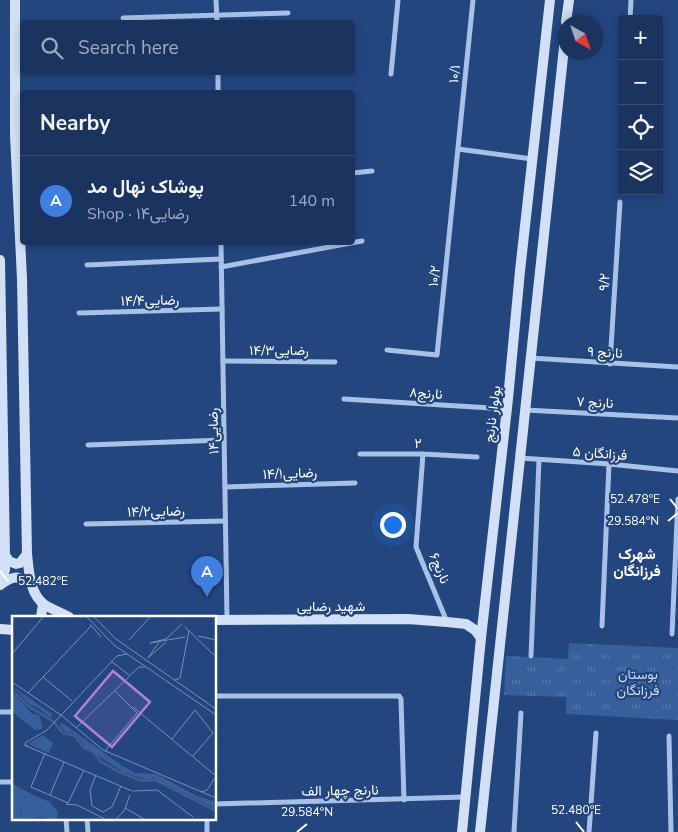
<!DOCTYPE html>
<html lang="en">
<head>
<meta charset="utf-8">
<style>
  :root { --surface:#1a345f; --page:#233c65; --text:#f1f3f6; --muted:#9faabd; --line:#384f74; --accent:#f2d26b }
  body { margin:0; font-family:"Nunito Sans",Vazirmatn,sans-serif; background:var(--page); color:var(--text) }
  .controls { position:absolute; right:15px; top:15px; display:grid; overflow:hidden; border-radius:5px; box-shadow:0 2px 8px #0003 }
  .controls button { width:45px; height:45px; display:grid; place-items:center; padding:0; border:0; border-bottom:1px solid var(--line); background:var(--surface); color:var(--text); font:25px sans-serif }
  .compass { position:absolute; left:558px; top:15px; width:45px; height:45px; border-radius:50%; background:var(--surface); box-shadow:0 2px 8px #0003; rotate:140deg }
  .you { position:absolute; left:392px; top:524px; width:18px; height:18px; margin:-12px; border:4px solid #fff; border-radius:50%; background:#1a73e8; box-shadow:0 0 0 8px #1a73e833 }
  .badge { display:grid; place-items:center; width:32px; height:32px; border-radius:50%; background:var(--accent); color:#fff; font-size:16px; font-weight:700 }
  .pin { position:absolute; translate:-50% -41px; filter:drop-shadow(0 1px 2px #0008) }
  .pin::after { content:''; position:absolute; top:26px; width:18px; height:15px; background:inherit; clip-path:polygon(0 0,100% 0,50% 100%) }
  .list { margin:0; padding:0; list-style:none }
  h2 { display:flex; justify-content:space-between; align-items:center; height:65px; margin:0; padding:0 20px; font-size:21px }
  h2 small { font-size:16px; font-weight:400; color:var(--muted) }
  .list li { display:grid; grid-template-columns:32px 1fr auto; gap:15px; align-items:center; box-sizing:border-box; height:90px; padding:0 20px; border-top:1px solid var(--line) }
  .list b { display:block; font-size:19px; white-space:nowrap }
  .list p { margin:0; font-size:16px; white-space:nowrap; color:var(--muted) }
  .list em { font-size:16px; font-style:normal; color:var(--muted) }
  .icon { flex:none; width:28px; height:28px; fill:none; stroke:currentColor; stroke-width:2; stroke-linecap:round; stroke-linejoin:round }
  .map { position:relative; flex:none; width:678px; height:832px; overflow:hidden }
  .search { position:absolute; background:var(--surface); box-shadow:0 2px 8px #0003; left:20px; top:20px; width:335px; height:55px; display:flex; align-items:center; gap:12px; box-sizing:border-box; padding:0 18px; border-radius:5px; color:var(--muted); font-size:19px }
  .panel { position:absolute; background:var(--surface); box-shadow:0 2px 8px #0003; left:20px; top:90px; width:335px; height:155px; border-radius:5px }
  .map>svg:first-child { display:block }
  .park { fill:url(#park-tufts) }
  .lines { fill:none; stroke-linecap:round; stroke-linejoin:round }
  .street { stroke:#a8c1e6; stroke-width:5 }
  .secondary { stroke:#d2e0f6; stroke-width:10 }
  .ticks { fill:none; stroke:#fff; stroke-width:2 }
  .labels { text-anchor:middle; stroke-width:4.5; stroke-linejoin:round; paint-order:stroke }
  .street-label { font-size:14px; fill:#fff; stroke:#23467f }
  .park-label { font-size:14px; fill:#ccdcf5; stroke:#23467f }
  .neighbourhood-label { font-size:15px; font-weight:bold; fill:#fff; stroke:#23467f }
  .inset-river { fill:none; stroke:#435d87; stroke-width:2.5 }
  .inset-road { fill:none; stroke:#7b90b2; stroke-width:1 }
  .view { fill:#b080d9; fill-opacity:0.15; stroke:#b080d9; stroke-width:2.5 }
  .inset-edge { fill:none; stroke:#fff; stroke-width:2.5 }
  .ticks-label { font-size:12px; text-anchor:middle; fill:#fff; stroke:#23467f; stroke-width:4.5; stroke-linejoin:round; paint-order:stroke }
</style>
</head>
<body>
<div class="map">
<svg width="678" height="832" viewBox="0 0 678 832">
  <defs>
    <pattern id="park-tufts" width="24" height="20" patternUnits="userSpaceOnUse" patternTransform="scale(1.25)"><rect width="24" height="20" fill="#375f9c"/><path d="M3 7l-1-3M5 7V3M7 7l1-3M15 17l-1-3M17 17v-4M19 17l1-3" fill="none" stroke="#5577ab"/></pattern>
  </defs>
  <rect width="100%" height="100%" fill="#23467f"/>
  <polygon class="park" points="569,643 678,648 678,720 566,714 566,697 504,695 506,656 568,659"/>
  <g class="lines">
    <g class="street">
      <polyline points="216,0 217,22"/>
      <polyline points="123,18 288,13"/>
      <polyline points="630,19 631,0"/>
      <polyline points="218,72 218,92"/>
      <polyline points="391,74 398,0"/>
      <polyline points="458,149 532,159"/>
      <polyline points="352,173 372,171"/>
      <polyline points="221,242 227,619"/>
      <polyline points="87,265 221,259"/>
      <polyline points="221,267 362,241"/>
      <polyline points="79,313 222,309"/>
      <polyline points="387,350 437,355 473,0"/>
      <polyline points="530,358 678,367"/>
      <polyline points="223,361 335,362"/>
      <polyline points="610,364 620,202"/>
      <polyline points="344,399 507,409"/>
      <polyline points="525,410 678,418"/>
      <polyline points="88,445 224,440"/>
      <polyline points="360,454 423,454 477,457"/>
      <polyline points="423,454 416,547 447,622"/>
      <polyline points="520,458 609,464 678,471"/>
      <polyline points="225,487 355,483"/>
      <polyline points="86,524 225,521"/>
      <polyline points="602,626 609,464"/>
      <polyline points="672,634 678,499"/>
      <polyline points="531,656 539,460"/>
      <polyline points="215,696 399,696 401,699 404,800"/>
      <polyline points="0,712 14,712"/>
      <polyline points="669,736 671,832"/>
      <polyline points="0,782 14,782"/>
      <polyline points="215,804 465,797"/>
      <polyline points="66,818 67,832"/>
      <polyline points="87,818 88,832"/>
      <polyline points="207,818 207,832"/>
      <polyline points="514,832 521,713"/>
      <polyline points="589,832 596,733"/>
    </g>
    <g class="secondary">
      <path d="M15,0V135L22,279L27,554C29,570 29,594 45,605C52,609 61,613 69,617"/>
      <polyline points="566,22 569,0"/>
      <polyline points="0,260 5,555 5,570 0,585"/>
      <polyline points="5,555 9,561 16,564 20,563 27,554"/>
      <path d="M0,585C14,575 16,576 31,583"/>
      <polyline points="41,617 43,604"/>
      <polyline points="215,620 408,619 447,622 466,624 475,630 481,638"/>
      <polyline points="0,629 14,630"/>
      <polyline points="462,832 481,638 508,399 520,271 550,0"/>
      <polyline points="480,832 566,29"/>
    </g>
  </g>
  <path class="ticks" d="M670,499L678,509M668,521L678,513M0,571L8,581M576,822L584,832M297,832L307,824"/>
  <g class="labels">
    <g class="street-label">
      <text transform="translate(454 74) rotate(-84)" y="5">۱۰/۱</text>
      <text transform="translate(434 276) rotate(-84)" y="5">۱۰/۲</text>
      <text transform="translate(604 282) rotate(-86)" y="5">۹/۲</text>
      <text transform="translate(150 300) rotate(-1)" y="5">رضایی۱۴/۴</text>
      <text x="279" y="355">رضایی۱۴/۳</text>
      <text transform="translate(605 352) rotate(3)" y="5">نارنج ۹</text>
      <text transform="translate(426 393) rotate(4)" y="5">نارنج۸</text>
      <text transform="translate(595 402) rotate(3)" y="5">نارنج ۷</text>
      <text transform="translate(492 414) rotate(-83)" y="5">بولوار نارنج</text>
      <text transform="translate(213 431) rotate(-91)" y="5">رضایی۱۴</text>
      <text transform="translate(418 443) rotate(1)" y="5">۲</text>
      <text transform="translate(600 453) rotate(4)" y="5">فرزانگان ۵</text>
      <text transform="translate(290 473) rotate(-2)" y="5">۱۴/۱رضایی</text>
      <text transform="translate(156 511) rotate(-1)" y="5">رضایی۱۴/۲</text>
      <text transform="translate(440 568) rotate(67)" y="5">نارنج۶</text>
      <text x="331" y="611">شهید رضایی</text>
      <text transform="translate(340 790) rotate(-1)" y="5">نارنج چهار الف</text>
    </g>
    <g class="park-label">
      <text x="638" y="679">بوستان<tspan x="638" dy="16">فرزانگان</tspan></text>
    </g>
    <g class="neighbourhood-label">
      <text x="637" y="559">شهرک<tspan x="637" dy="17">فرزانگان</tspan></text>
    </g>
  </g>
  <g transform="translate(12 616)">
    <rect width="204" height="204" fill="#23467f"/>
    <path d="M21,179L38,186L46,196L45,203H40L26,189L19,195L25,203H9L10,182Z" fill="#375f9c"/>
    <path d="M0,70L40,98L39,102L25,91L18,89ZM0,76L20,98L27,99L31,113L23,114L0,96ZM49,106L109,149L123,157L144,158L185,180L204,186V193L141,162L135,164L111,156L73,131L65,120L53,115L48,111ZM0,167L21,179L10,182L13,190L8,196L9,203H0ZM26,189L40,196V203L23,201L19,195Z" fill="#375f9c"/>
    <path d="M31,119L41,127L37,137L16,128Z" fill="#375f9c"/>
    <path class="inset-river" d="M0,74L16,90L42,106L51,117L63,120L72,132L82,136L88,145L107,156L130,165L143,164L204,195"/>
    <path class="inset-road" d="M74,0L102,29L204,99M81,0L104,23L204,93M78,8L89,21M170,8L154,23L138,27L173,21M173,11L204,41M186,20L204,24M117,24L139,0M147,26L136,42L154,26M0,38L32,0M99,45L117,59M31,61L60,85M163,64L168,62L177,14M0,66L49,99L91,134L204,182M16,77L79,10M121,91L204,160M64,112L127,51H133M160,123L183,94M12,129L120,175M15,130L13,127L35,114L105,40L115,38M93,135L125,97L103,75M33,137L19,171L56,187L72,154M181,140L201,117L183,94M84,159L78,174L80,190L91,196L100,191L109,170M121,175L145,174L181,201M189,176L195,174L204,160M38,179L52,146M54,188L65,189L93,203M113,192L132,203M104,203L112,195L118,179"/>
    <path class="view" d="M101,55L138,86L100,131L63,100Z"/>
    <rect width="204" height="204" class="inset-edge"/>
  </g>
  <g class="ticks-label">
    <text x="635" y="503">52.478°E</text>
    <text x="633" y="525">29.584°N</text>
    <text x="43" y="585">52.482°E</text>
    <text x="576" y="814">52.480°E</text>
    <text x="307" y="816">29.584°N</text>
  </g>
</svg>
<div class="controls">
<button>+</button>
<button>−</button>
<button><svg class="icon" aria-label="locate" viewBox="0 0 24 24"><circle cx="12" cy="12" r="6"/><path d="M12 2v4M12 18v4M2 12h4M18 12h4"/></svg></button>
<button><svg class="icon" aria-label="layers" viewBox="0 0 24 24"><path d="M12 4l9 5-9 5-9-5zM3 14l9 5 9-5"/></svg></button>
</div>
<svg class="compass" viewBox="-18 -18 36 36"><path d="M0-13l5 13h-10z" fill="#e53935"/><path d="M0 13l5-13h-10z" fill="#9faabd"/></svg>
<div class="you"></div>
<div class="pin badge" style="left:207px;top:597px;background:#3f7fe0">A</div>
<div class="search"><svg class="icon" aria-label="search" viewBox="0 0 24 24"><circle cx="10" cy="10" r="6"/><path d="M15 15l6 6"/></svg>Search here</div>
<section class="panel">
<h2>Nearby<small></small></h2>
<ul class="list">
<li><span class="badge" style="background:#3f7fe0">A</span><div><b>پوشاک نهال مد</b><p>Shop · رضایی۱۴</p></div><em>140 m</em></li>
</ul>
</section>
</div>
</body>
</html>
